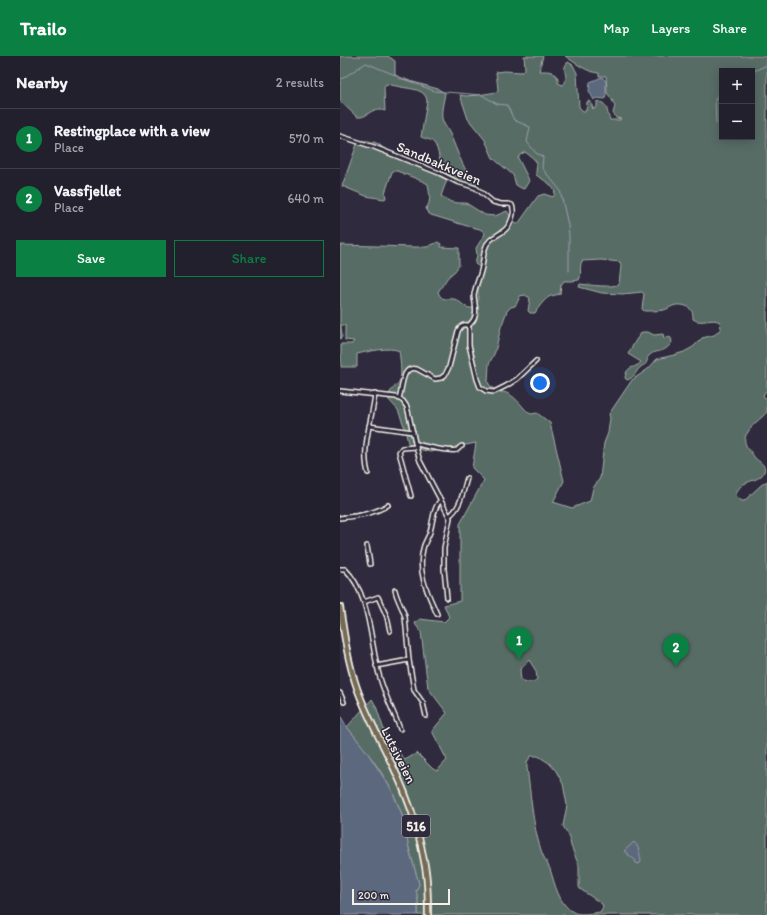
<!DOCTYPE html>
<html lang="en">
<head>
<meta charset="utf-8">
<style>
  :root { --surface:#23202e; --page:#2f2d3a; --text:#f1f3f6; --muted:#a3a3aa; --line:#403e4a; --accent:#0b8043 }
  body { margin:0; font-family:Itim,sans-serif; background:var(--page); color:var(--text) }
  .controls { position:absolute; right:12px; top:12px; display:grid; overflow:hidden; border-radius:0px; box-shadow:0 2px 10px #0003 }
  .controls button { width:36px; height:36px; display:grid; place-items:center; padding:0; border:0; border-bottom:1px solid var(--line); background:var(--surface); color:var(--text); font:20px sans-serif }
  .scale { position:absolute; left:12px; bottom:10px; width:98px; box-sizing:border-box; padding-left:4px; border:2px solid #f4f1e8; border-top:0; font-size:11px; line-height:14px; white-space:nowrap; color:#f4f1e8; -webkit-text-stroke:3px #2f2a3d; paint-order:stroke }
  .you { position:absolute; left:200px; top:327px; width:14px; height:14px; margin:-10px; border:3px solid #fff; border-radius:50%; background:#1a73e8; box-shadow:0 0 0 6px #1a73e833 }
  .badge { display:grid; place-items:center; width:26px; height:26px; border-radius:50%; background:var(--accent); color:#fff; font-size:13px; font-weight:700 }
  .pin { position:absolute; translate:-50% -33px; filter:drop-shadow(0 1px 2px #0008) }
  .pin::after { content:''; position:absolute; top:21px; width:14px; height:12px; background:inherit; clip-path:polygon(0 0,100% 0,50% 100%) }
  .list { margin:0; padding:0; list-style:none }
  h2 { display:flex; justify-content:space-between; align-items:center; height:52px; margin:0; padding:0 16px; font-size:17px }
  h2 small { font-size:13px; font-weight:400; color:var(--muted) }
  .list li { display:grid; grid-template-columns:26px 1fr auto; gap:12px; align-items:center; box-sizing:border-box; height:60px; padding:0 16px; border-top:1px solid var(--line) }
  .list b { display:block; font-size:15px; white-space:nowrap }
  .list p { margin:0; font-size:13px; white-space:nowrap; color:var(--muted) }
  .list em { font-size:13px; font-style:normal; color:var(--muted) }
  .actions { display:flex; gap:8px; padding:12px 16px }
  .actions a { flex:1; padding:9px 0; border:1px solid var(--accent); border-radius:0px; text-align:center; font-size:14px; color:var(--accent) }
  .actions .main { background:var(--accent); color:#fff }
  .map { position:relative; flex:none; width:427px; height:859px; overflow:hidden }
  header { display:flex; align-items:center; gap:24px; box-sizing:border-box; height:56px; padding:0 20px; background:var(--accent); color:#fff }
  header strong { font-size:19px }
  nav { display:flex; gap:22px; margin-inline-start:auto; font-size:14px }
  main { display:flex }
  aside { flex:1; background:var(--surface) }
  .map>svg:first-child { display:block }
  .green { fill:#586c66; stroke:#a6aea7; fill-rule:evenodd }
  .water { fill:#5b677e; stroke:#989ea8 }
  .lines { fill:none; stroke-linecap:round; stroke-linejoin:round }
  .stream { stroke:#989ea8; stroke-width:1 }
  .street-casing { stroke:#f4f1e8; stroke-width:6 }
  .primary-casing { stroke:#f4f1e8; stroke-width:8 }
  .street { stroke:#2f2a3d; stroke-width:3 }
  .primary { stroke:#746b55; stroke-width:4.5 }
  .labels { text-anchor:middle; stroke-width:3; stroke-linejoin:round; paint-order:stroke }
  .shield { fill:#2f2a3d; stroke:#b9b5b5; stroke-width:1 }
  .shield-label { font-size:13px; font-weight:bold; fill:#f4f1e8 }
  .street-label { font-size:14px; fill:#f4f1e8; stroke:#2f2a3d }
</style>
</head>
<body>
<header>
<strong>Trailo</strong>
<nav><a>Map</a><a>Layers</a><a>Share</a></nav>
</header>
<main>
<aside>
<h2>Nearby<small>2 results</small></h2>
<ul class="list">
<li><span class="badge">1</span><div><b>Restingplace with a view</b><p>Place</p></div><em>570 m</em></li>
<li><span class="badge">2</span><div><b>Vassfjellet</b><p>Place</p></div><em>640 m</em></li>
</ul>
<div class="actions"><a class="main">Save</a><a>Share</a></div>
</aside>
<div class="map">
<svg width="427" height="859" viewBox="0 0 427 859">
  <rect width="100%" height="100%" fill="#2f2a3d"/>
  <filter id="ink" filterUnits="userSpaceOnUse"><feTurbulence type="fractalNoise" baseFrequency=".025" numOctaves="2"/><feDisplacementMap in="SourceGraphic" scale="8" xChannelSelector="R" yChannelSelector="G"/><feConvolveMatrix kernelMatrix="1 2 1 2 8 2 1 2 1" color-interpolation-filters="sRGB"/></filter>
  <g filter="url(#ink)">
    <g class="green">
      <path d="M1,0H48L55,5V19L59,22L98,33L105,37C104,45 101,53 102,62C103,68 108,73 110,78C118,96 123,115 137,128L131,129L108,123L105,129L101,140L111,146L119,147H126L145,159L155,160L167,155L169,158L172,165L178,168L198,140L204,138L213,141L215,138C215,129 203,124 196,119V116L197,107L193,102L185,96L180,99L178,102L188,122L189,125L184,133L181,132L176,129L173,119L153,102L145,84L128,63L120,39L126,40L138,39L157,36L158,33L156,16L164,15L182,16L185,13L184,0H203L199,15C209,15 212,14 218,22V27L223,29C224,28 226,24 226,23C226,16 222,12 228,6L233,9L237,17L239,51L243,55H246L247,46L248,45L251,46L253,53L257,51V45C269,47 266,55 270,64H280L281,63L276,62L273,57L275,50L271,42L267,37L266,20H259V17C248,17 234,6 225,0H427V334L425,336L423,340L427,344V356C421,363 412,368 408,376C403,383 404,388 410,395C412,397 413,400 415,402C419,406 427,409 424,416C420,425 408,424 401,430C399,432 397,435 396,438L397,441L402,445H404L420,430L427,425V859H78V846L76,834L78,831L79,828C76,816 72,804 69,792C66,780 65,768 61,756C50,724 28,697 7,671L32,643L36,650L46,680L65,704L77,697L93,713L97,715L107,704L92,675L107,657L88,632L81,576L75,568L76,566L80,563L104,566L109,561L104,549L120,545V468L144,424L132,412L136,387L90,396L71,391L68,387L66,378L64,374V370L58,354L48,343C48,334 57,331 60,324C62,319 60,300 59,295C51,290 26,296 17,298V311H1V288H12L14,285L5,284V269H2L1,270L2,281L0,283V189L74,191H87L98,186L101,188V191L119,192V209L115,215L108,221L98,236C102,246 107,242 114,243C120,244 124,252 130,252C134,252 134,252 136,250C139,246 138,239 138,234C140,226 142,220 141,212L135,208L137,199L136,192L145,178L144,176L140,173L127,170L91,159L87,156L86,152C92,146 89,136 88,128L82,125L57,115H53L52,116L45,137L46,142L44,143L26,140L2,130L16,91L17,87C23,83 36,85 41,90C44,93 45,94 49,97L101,117L102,116C101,110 98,91 94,87C91,83 85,83 81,81L87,45C86,33 71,33 61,31C56,30 51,29 46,28L44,31L45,55C42,54 38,53 35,54C28,56 26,62 17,61L0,45V1ZM382,15H412V81H382ZM261,204L280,206L281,210L279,228C273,232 249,229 240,228L239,231L262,237L283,238L302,236L304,238L302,253L304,255C310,255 317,255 324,254C328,253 331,250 336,249C346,248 354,252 353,263C361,269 372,261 380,266L381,272L377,277L374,279L362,282L353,291L344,296L334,299L317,303L308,313L292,324L269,358L270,362L268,377L264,387L260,422L253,432L250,445L232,452L213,446L224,425L210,367L197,357L191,358L189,357C180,349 172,334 158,336L150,330L148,326L149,308L155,296L161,271L167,255L171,251L175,250L177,247L180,240L185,239L190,242L188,255L190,257H195C198,252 205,242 211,240C214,239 217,239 220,238L221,229L224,225H232L239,224C242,219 239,211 242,205ZM189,604L196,615L197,623C193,628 186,626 181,624L180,614ZM191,700H198L209,707L216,715L223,728L227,749L223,770L229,780L231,790L239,810V831L240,833L262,848L263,851L260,856C253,857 242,859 235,857C219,850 215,828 210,813C207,806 203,801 201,794C192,767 191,739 187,712V706Z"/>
      <path d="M302,276H308L314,279L323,278L324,282L329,281L331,282L332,286C324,299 314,293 309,300C305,304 309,300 307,305C306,309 305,308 302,310C296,314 295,322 287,324L285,322C287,308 294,314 301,306L288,298L296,284Z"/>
    </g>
    <g class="water">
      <polygon points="262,21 266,25 266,38 265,43 256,42 254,44 249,35 250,26"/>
      <polygon points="0,659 7,671 27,696 51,733 61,756 65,771 69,793 79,828 78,831 76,834 78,846 78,859 0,859"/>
      <path d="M294,786C299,790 300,799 301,806L299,808L296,807L295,804L284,795Z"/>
    </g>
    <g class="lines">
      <g class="stream">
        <polyline points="412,16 427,9"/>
        <polyline points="0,24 26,7 94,35 142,39 157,48 167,49 174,64 190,71 187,86 196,97 203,101 202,112 220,134 228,169 229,180 229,215"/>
        <polyline points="376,67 375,44 382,32"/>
      </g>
      <defs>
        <g id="street">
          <path d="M0,80L34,91L99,117L117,126L127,129L136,132L153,146L161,148H169L172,149C174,154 174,157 172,162C167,181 149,177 145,193C143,200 143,208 141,215C139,223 135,231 134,239C134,246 137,253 135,260C134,265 131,267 128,270"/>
          <polyline points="0,335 56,341 63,345 67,351 69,359 76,391 80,405 110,462 104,492 104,513 107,542"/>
          <path d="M59,342C63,332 61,309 77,313L95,323L101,322L105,319L109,311L118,275C120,271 122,268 127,269L129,272V289L137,323L140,331L146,335L154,336L166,330L177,323L196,305"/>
          <polyline points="29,370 73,376"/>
          <path d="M75,387C81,390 111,396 117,394C117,394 121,390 122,390"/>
          <path d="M28,417C21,390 32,365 35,338"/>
          <polyline points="71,440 59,396 62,392 76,391"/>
          <path d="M109,460C121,452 123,435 127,422"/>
          <path d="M0,462C16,460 34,458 48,449"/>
          <polyline points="27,490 30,508"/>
          <path d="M0,513H5C31,538 30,589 40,622C45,640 54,656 60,673"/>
          <path d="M55,534C57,544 63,552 65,561L69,604L74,634L83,647L86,660"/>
          <polyline points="24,546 38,541 47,561 50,575"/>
          <path d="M97,558C88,538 77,517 83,493C84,487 88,482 90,476C93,466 93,451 101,444"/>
          <polyline points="36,610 69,604"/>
          <polyline points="0,637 4,646"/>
        </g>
        <path id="primary" d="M0,551C4,579 8,606 17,632C30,669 52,703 66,740C75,762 81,787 85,810C88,826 88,843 88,859"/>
      </defs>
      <use href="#street" class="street-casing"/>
      <use href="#primary" class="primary-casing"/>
      <use href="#street" class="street"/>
      <use href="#primary" class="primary"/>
    </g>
  </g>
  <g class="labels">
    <rect class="shield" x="62" y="759" width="28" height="22" rx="3"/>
    <g class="shield-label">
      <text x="76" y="775">516</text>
    </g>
    <g class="street-label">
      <text transform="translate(99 107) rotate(23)" y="5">Sandbakkveien</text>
      <text transform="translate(59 699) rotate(64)" y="5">Lutsiveien</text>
    </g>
  </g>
</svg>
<div class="controls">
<button>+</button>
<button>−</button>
</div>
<div class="scale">200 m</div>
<div class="you"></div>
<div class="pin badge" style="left:179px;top:604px">1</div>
<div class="pin badge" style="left:336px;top:611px">2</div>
</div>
</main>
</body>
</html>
